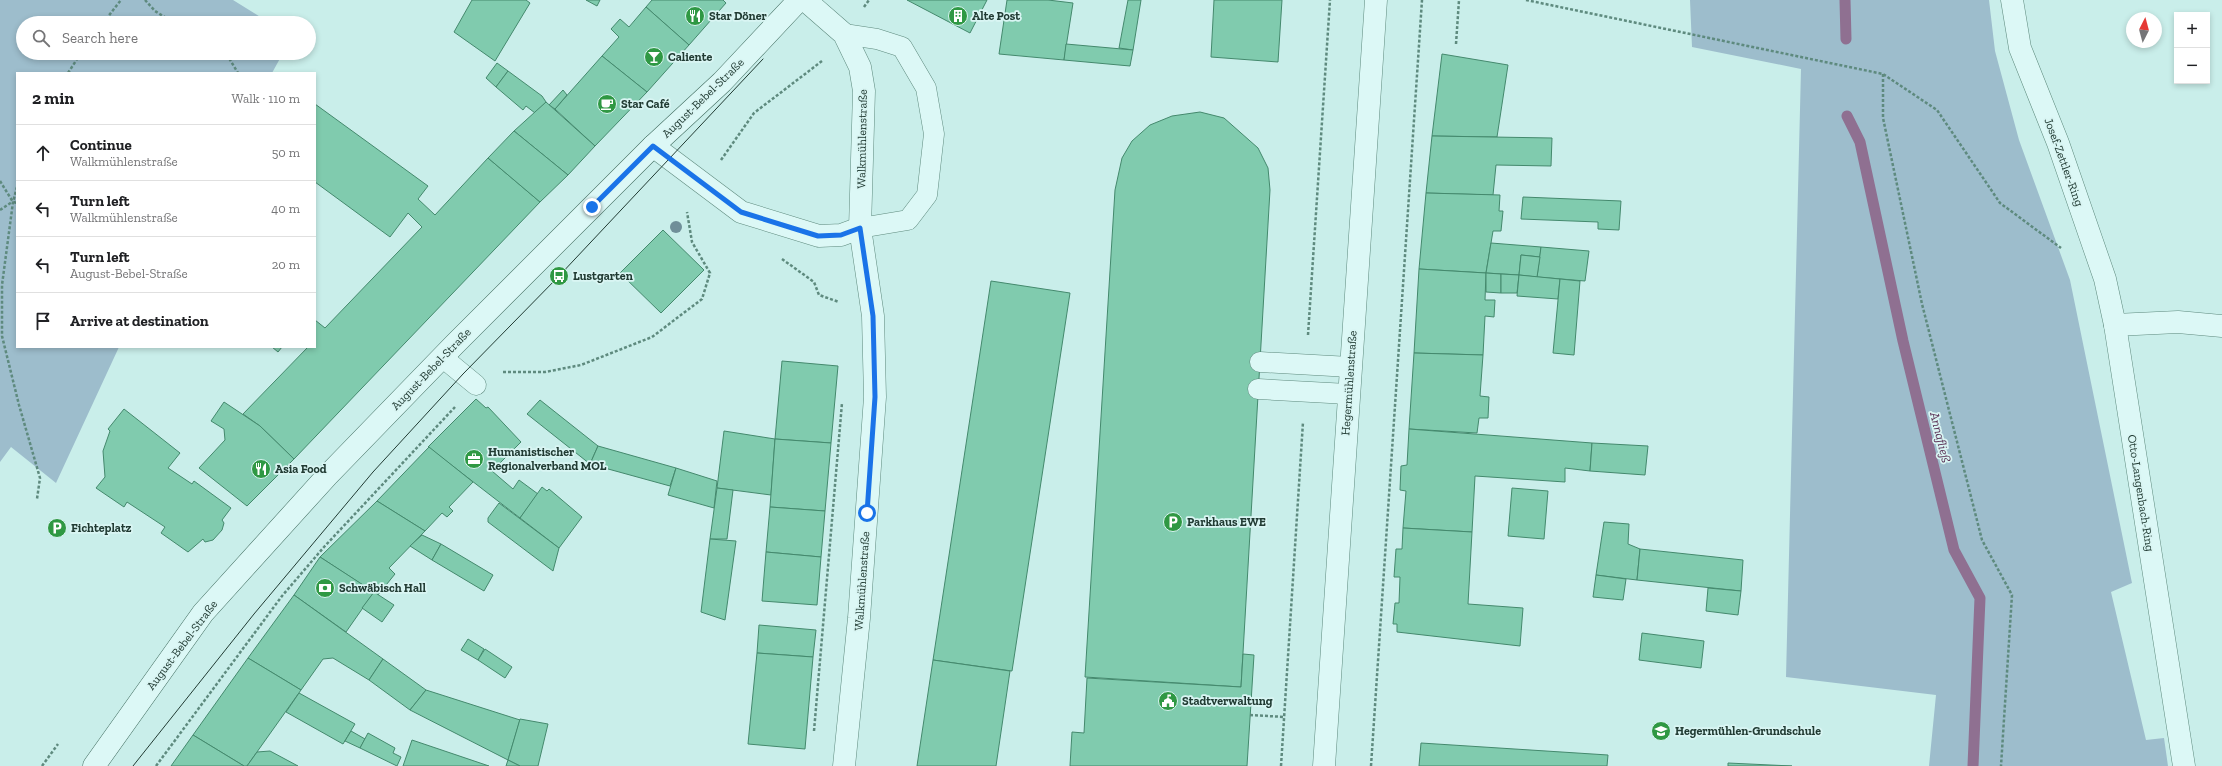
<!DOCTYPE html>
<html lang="en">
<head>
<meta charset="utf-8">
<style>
  :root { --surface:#fff; --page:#f6f6f6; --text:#202124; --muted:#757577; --line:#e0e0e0 }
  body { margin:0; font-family:"Zilla Slab",serif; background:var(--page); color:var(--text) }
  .controls { position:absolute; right:12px; top:12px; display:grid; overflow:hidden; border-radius:0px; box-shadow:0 2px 6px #0003 }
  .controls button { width:36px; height:36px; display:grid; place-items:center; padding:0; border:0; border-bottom:1px solid var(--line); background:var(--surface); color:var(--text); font:20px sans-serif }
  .compass { position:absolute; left:2126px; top:12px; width:36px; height:36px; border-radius:50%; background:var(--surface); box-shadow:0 2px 6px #0003; rotate:6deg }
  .stop { position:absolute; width:12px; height:12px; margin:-9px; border:3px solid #1a73e8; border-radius:50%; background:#fff }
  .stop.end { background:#1a73e8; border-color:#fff; box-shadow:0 1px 4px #0008 }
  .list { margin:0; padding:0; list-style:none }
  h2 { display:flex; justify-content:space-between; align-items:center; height:52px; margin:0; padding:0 16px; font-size:17px }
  h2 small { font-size:13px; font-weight:400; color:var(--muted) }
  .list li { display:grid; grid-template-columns:26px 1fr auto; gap:12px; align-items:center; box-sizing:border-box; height:56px; padding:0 16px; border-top:1px solid var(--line) }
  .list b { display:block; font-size:15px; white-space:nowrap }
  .list p { margin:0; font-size:13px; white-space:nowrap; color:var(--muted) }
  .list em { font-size:13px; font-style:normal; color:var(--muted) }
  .icon { flex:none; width:22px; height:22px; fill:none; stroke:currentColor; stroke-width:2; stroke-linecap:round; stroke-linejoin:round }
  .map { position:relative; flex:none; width:2222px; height:766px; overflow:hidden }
  .search { position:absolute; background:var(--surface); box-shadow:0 2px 6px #0003; left:16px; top:16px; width:300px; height:44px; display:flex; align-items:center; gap:10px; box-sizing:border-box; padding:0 14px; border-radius:22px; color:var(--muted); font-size:15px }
  .panel { position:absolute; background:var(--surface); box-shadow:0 2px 6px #0003; left:16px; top:72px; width:300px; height:276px; border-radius:0px }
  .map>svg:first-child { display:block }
  .green { fill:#9dbdcc }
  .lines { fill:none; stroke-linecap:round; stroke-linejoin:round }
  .stream { stroke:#8f7091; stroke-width:11 }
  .building { fill:#80cbae; stroke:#44896d }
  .lane-casing { stroke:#5e8a7e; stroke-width:21 }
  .street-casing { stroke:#5e8a7e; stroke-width:23 }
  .secondary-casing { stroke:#416c5f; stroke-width:23 }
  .path { stroke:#5e8a7e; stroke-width:2.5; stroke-dasharray:3 2; stroke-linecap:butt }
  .lane { stroke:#dcf8f6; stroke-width:20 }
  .street { stroke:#dcf8f6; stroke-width:22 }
  .secondary { stroke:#dcf8f6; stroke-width:22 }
  .tram { stroke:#213b33; stroke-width:1 }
  .tree { fill:#708f99 }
  .route { stroke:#1a73e8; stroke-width:5 }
  .labels { text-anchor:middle; stroke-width:3.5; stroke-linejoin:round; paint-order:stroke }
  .poi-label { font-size:12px; font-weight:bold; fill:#213b33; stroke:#d9f5f3; text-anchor:start }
  .street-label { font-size:12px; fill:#213b33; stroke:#d9f5f3 }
  .water-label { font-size:13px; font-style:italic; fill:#5a3155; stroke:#d9f5f3 }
</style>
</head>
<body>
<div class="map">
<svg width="2222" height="766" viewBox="0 0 2222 766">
  <rect width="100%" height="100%" fill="#c9eeea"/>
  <g class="green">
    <polygon points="0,0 233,0 270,23 23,23 23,53 283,53 272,73 17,73 17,347 119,347 56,483 11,447 0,462"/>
    <polygon points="1690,0 1989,0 1995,51 2019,140 2070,280 2132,583 2111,592 2146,740 2164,738 2168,766 1929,766 1936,695 1786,677 1801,69 1692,47"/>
  </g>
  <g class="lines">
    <g class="stream">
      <polyline points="1845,0 1846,39"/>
      <polyline points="1847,116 1860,142 1903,341 1954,550 1980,598 1973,766"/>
    </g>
  </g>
  <g class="building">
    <polygon points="472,0 526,0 530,3 495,61 454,32"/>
    <polygon points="586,0 600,0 597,6"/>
    <polygon points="652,0 723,0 726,3 689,45 646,7"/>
    <polygon points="907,0 987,0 970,33"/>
    <polygon points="1007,0 1048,0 1073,3 1064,60 999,54"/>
    <polygon points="1128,0 1141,0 1133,50 1119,48"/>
    <polygon points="1214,0 1282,0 1278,62 1211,57"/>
    <polygon points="646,7 689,45 647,92 602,56 619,37 611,29 620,19 629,27"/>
    <polygon points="1066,44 1133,50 1130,66 1064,60"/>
    <polygon points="1442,54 1508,65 1497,137 1432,136"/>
    <polygon points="602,56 647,92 595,146 555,109"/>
    <polygon points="497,63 508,71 496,87 486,78"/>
    <polygon points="508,71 542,96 546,102 535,113 526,106 523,110 496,87"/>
    <polygon points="563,90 567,95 555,109 549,105"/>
    <polygon points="546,102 595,146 568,175 514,131"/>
    <polygon points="315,104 428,186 418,199 435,215 488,158 540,202 294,459 260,426 243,414 308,347 315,347 315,320 325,328 422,227 408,213 390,237 315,182"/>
    <polygon points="1200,112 1224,118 1258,148 1268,168 1270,190 1241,687 1085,677 1115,190 1122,158 1132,141 1150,125 1172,116"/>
    <polygon points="514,131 568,175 540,202 488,158"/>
    <polygon points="1432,136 1552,138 1551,166 1496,165 1493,195 1426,193"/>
    <polygon points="1426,193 1500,195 1499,211 1503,211 1501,231 1493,231 1486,273 1419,269"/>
    <polygon points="1523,197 1621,201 1619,230 1598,229 1598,222 1521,219"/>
    <polygon points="663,230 704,270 661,313 620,273"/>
    <polygon points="1491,243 1541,247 1540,257 1521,255 1519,275 1486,273"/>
    <polygon points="1541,247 1589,251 1585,281 1537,277"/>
    <polygon points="1521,255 1540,257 1537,277 1519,275"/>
    <polygon points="1419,269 1486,273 1485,300 1495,300 1494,317 1485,316 1483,355 1414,353"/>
    <polygon points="1486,273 1501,274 1501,293 1486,292"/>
    <polygon points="1501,274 1519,275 1517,293 1501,293"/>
    <polygon points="1519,275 1560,279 1558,299 1517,296"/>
    <polygon points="1560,279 1580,281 1574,355 1553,353"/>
    <polygon points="991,281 1070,293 1012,671 933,660"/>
    <polygon points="272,347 282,347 278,352"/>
    <polygon points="1414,353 1483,355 1480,396 1489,397 1488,418 1479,418 1477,433 1409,429"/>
    <polygon points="782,361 838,366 831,443 775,439"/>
    <polygon points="476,399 486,408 488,407 521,442 492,471 513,489 519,480 538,494 520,518 428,447"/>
    <polygon points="540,400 598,446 590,464 527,414"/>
    <polygon points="224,402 260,426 294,459 247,506 199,468 225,440 224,429 211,421"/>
    <polygon points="124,409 180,453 168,468 192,484 194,481 231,508 222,520 224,523 222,530 213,540 205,542 203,539 188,552 161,533 165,527 127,502 124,507 96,488 105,477 103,451 110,431 108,429"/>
    <polygon points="1409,429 1592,443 1590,471 1565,468 1565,482 1475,476 1472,532 1403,528 1406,491 1400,490 1401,466 1407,465"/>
    <polygon points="724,431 775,439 771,495 717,488"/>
    <polygon points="775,439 831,443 825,511 770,507"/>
    <polygon points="1592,443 1648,446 1645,475 1590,471"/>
    <polygon points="598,446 676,468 670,486 590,464"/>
    <polygon points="429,447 473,482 449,507 453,511 447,517 442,513 425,531 377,501"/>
    <polygon points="676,468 717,481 714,508 668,495"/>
    <polygon points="542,487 547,491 549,489 582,517 559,548 520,518"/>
    <polygon points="717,488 733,490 727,539 710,539"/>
    <polygon points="1512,488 1548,491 1544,539 1508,536"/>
    <polygon points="377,501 425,531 389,568 395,574 378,595 320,557"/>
    <polygon points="499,503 559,548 553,571 488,522 488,518"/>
    <polygon points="770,507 825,511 821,557 766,552"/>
    <polygon points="1604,522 1629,524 1628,544 1640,549 1637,580 1596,575"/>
    <polygon points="1403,528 1472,532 1468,604 1523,608 1520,646 1397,632 1397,624 1393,624 1395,603 1399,603 1400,577 1394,577 1396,549 1402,549"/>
    <polygon points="422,535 441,544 432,560 410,546"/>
    <polygon points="710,539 736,541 725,620 701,612"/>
    <polygon points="441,544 493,575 484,591 432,560"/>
    <polygon points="1640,549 1743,560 1741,591 1637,580"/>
    <polygon points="766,552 821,557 817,605 762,601"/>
    <polygon points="320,557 374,592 346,632 294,595"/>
    <polygon points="1596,575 1626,579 1623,600 1593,597"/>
    <polygon points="1708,588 1741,591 1738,615 1706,611"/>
    <polygon points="374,592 394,605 382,622 362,608"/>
    <polygon points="294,595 383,659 369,680 333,658 323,659 301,690 248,658"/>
    <polygon points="759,625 816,630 813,657 757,653"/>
    <polygon points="1642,633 1704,641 1701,668 1639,660"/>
    <polygon points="468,639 484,649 478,660 461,650"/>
    <polygon points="485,649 512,667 505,678 478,660"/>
    <polygon points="757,653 813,657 805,749 748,744"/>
    <polygon points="1243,654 1254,655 1247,766 1070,766 1072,732 1084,733 1087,678 1241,687"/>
    <polygon points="248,658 301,690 247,766 244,766 193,735"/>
    <polygon points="383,659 426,690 410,710 369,680"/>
    <polygon points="933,660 1010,671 996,766 917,766"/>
    <polygon points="426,690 520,720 508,760 410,710"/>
    <polygon points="299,693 355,724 343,744 286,712"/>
    <polygon points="520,719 548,724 538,766 520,766 508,760"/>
    <polygon points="351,731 365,739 360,748 345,741"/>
    <polygon points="368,733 395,748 393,753 401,757 397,766 360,748"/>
    <polygon points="193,735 244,766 171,766"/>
    <polygon points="412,740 489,766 403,766"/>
    <polygon points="1421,743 1608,755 1607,766 1419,766"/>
    <polygon points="270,751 298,766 247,766 257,752"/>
    <polygon points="508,760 520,766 506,766"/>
    <polygon points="1728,763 1792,766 1728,766"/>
  </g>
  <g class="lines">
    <defs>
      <g id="lane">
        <polyline points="844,34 877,39 902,47 926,88 934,134 927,195 908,220 860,228"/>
        <polyline points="442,357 476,385"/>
        <polyline points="1260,362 1350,367"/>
        <polyline points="1258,389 1348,394"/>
      </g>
      <g id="street">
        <polyline points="805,0 844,34 860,67 864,91 860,228 873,316 875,397 859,618 844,766"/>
        <polyline points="2012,0 2020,48 2058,143 2105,279 2115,325 2184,766"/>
        <polyline points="653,146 741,212 819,236 841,235 860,228"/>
        <polyline points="2115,325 2178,322 2222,326"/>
        <polyline points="1324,766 1376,0"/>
      </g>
      <polyline id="secondary" points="94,766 203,613 327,476 455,344 653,146 722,82 799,0"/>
    </defs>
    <use href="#lane" class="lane-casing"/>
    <use href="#street" class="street-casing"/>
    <use href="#secondary" class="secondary-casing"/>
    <g class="path">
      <polyline points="145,0 155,11 174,23"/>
      <polyline points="1526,0 1883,74 1937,110 2000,203 2061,248"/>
      <polyline points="864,7 869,0"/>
      <polyline points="103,23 121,0"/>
      <polyline points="1456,44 1459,0"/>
      <polyline points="221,53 229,58 238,73"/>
      <polyline points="68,73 81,53"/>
      <polyline points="1883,74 1883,118 1922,304 1982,540 2012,595 2001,766"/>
      <polyline points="721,160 754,113 822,61"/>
      <polyline points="0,181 13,202 17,203"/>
      <polyline points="17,187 13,202 2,285 2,336 19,405 40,478 37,499"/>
      <polyline points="0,210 12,202"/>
      <polyline points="782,259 814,282 819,295 839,302"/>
      <polyline points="1308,335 1330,0"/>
      <polyline points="503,372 545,372 581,365 652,337 702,299 710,273 692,242 687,212"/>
      <polyline points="1250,715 1285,717"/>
      <polyline points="814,731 842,403"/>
      <polyline points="42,766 58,744"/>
      <polyline points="156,766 282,596 324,547 455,407"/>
      <polyline points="1281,766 1303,422"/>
      <polyline points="1371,766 1422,0"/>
    </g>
    <use href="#lane" class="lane"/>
    <use href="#street" class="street"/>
    <use href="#secondary" class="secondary"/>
    <polyline class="tram" points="133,766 254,614 373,472 463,374 559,276 763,59"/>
  </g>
  <circle class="tree" cx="676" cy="227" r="6"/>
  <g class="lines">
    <polyline class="route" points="592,207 653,146 741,212 818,236 841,235 860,228 873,316 875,397 867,513"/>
  </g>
  <defs>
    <symbol id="restaurant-disc" viewBox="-11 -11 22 22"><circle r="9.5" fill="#2f9843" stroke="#d9f5f3"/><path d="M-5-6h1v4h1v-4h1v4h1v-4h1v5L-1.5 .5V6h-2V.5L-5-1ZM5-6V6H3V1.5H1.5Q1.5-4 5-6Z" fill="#fff"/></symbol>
    <symbol id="building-disc" viewBox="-11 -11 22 22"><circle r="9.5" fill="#2f9843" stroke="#d9f5f3"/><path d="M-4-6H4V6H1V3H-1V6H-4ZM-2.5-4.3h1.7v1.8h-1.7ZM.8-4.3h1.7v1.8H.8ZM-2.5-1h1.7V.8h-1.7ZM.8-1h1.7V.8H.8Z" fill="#fff"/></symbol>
    <symbol id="bar-disc" viewBox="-11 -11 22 22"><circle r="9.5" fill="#2f9843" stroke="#d9f5f3"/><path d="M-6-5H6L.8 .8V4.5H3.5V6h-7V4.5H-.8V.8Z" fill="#fff"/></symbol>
    <symbol id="cafe-disc" viewBox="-11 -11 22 22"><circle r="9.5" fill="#2f9843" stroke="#d9f5f3"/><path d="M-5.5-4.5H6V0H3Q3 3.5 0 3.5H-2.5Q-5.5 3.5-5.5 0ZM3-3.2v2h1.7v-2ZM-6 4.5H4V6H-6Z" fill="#fff"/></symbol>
    <symbol id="bus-disc" viewBox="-11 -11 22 22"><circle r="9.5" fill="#2f9843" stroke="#d9f5f3"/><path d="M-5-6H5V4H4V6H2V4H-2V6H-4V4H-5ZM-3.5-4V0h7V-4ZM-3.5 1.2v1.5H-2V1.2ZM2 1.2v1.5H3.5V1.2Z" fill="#fff"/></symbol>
    <symbol id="office-disc" viewBox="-11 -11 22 22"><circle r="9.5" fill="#2f9843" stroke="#d9f5f3"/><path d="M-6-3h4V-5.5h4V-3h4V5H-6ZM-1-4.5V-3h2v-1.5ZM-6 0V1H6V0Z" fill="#fff"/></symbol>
    <symbol id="parking-disc" viewBox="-11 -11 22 22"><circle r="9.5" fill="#2f9843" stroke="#d9f5f3"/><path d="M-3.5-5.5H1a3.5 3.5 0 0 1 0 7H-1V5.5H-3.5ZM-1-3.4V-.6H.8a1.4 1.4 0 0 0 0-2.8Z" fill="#fff"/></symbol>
    <symbol id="bank-disc" viewBox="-11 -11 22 22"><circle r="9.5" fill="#2f9843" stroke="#d9f5f3"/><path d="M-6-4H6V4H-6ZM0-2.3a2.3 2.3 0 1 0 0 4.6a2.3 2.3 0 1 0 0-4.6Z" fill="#fff"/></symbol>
    <symbol id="civic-disc" viewBox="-11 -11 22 22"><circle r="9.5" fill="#2f9843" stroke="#d9f5f3"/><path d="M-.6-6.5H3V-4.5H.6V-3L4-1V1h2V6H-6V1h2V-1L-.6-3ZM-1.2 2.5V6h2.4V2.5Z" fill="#fff"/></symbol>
    <symbol id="school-disc" viewBox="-11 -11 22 22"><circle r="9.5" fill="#2f9843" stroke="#d9f5f3"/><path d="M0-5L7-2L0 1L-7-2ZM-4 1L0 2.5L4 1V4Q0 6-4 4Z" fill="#fff"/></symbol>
  </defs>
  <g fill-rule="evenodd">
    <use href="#restaurant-disc" x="684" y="5" width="22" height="22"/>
    <use href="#building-disc" x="947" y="5" width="22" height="22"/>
    <use href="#bar-disc" x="643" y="46" width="22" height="22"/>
    <use href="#cafe-disc" x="596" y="93" width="22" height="22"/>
    <use href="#bus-disc" x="548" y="265" width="22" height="22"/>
    <use href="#office-disc" x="463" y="448" width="22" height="22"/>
    <use href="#restaurant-disc" x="250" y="458" width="22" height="22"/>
    <use href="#parking-disc" x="1162" y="511" width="22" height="22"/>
    <use href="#parking-disc" x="46" y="517" width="22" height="22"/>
    <use href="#bank-disc" x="314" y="577" width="22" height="22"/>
    <use href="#civic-disc" x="1157" y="690" width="22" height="22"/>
    <use href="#school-disc" x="1650" y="720" width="22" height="22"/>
  </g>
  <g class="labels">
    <g class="poi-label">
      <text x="709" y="20">Star Döner</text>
      <text x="972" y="20">Alte Post</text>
      <text x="668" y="61">Caliente</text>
      <text x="621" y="108">Star Café</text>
      <text x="573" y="280">Lustgarten</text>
      <text x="488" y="456">Humanistischer<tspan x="488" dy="14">Regionalverband MOL</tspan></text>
      <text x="275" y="473">Asia Food</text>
      <text x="1187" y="526">Parkhaus EWE</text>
      <text x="71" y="532">Fichteplatz</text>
      <text x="339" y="592">Schwäbisch Hall</text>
      <text x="1182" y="705">Stadtverwaltung</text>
      <text x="1675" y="735">Hegermühlen-Grundschule</text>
    </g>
    <g class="street-label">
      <text transform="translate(703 98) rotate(-44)" y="4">August-Bebel-Straße</text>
      <text transform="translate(862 139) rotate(-89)" y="4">Walkmühlenstraße</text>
      <text transform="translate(2064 162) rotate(70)" y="4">Josef-Zettler-Ring</text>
      <text transform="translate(431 369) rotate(-46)" y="4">August-Bebel-Straße</text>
      <text transform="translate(1349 383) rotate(-86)" y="4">Hegermühlenstraße</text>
      <text transform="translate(2141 493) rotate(81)" y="4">Otto-Langenbach-Ring</text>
      <text transform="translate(862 581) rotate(-86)" y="4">Walkmühlenstraße</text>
      <text transform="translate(182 645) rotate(-53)" y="4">August-Bebel-Straße</text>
    </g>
    <g class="water-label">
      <text transform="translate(1941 437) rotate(76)" y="5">Annafließ</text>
    </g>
  </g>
</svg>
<div class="controls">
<button>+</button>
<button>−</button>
</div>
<svg class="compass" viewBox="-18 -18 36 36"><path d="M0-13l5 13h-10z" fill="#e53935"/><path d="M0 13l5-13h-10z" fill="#757577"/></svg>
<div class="stop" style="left:867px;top:513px"></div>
<div class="stop end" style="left:592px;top:207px"></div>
<div class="search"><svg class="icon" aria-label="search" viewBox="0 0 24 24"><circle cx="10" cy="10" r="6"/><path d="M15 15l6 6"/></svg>Search here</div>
<section class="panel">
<h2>2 min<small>Walk · 110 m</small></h2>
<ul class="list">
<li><svg class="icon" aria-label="ahead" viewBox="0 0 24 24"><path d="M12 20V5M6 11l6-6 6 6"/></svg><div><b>Continue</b><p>Walkmühlenstraße</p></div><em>50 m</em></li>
<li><svg class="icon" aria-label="left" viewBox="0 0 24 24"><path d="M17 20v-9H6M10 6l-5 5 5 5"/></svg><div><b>Turn left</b><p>Walkmühlenstraße</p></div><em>40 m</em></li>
<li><svg class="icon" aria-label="left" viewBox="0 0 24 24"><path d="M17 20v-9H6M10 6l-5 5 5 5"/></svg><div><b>Turn left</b><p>August-Bebel-Straße</p></div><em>20 m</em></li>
<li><svg class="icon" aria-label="arrive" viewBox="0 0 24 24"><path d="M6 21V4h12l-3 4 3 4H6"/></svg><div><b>Arrive at destination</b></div></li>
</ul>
</section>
</div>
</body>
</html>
